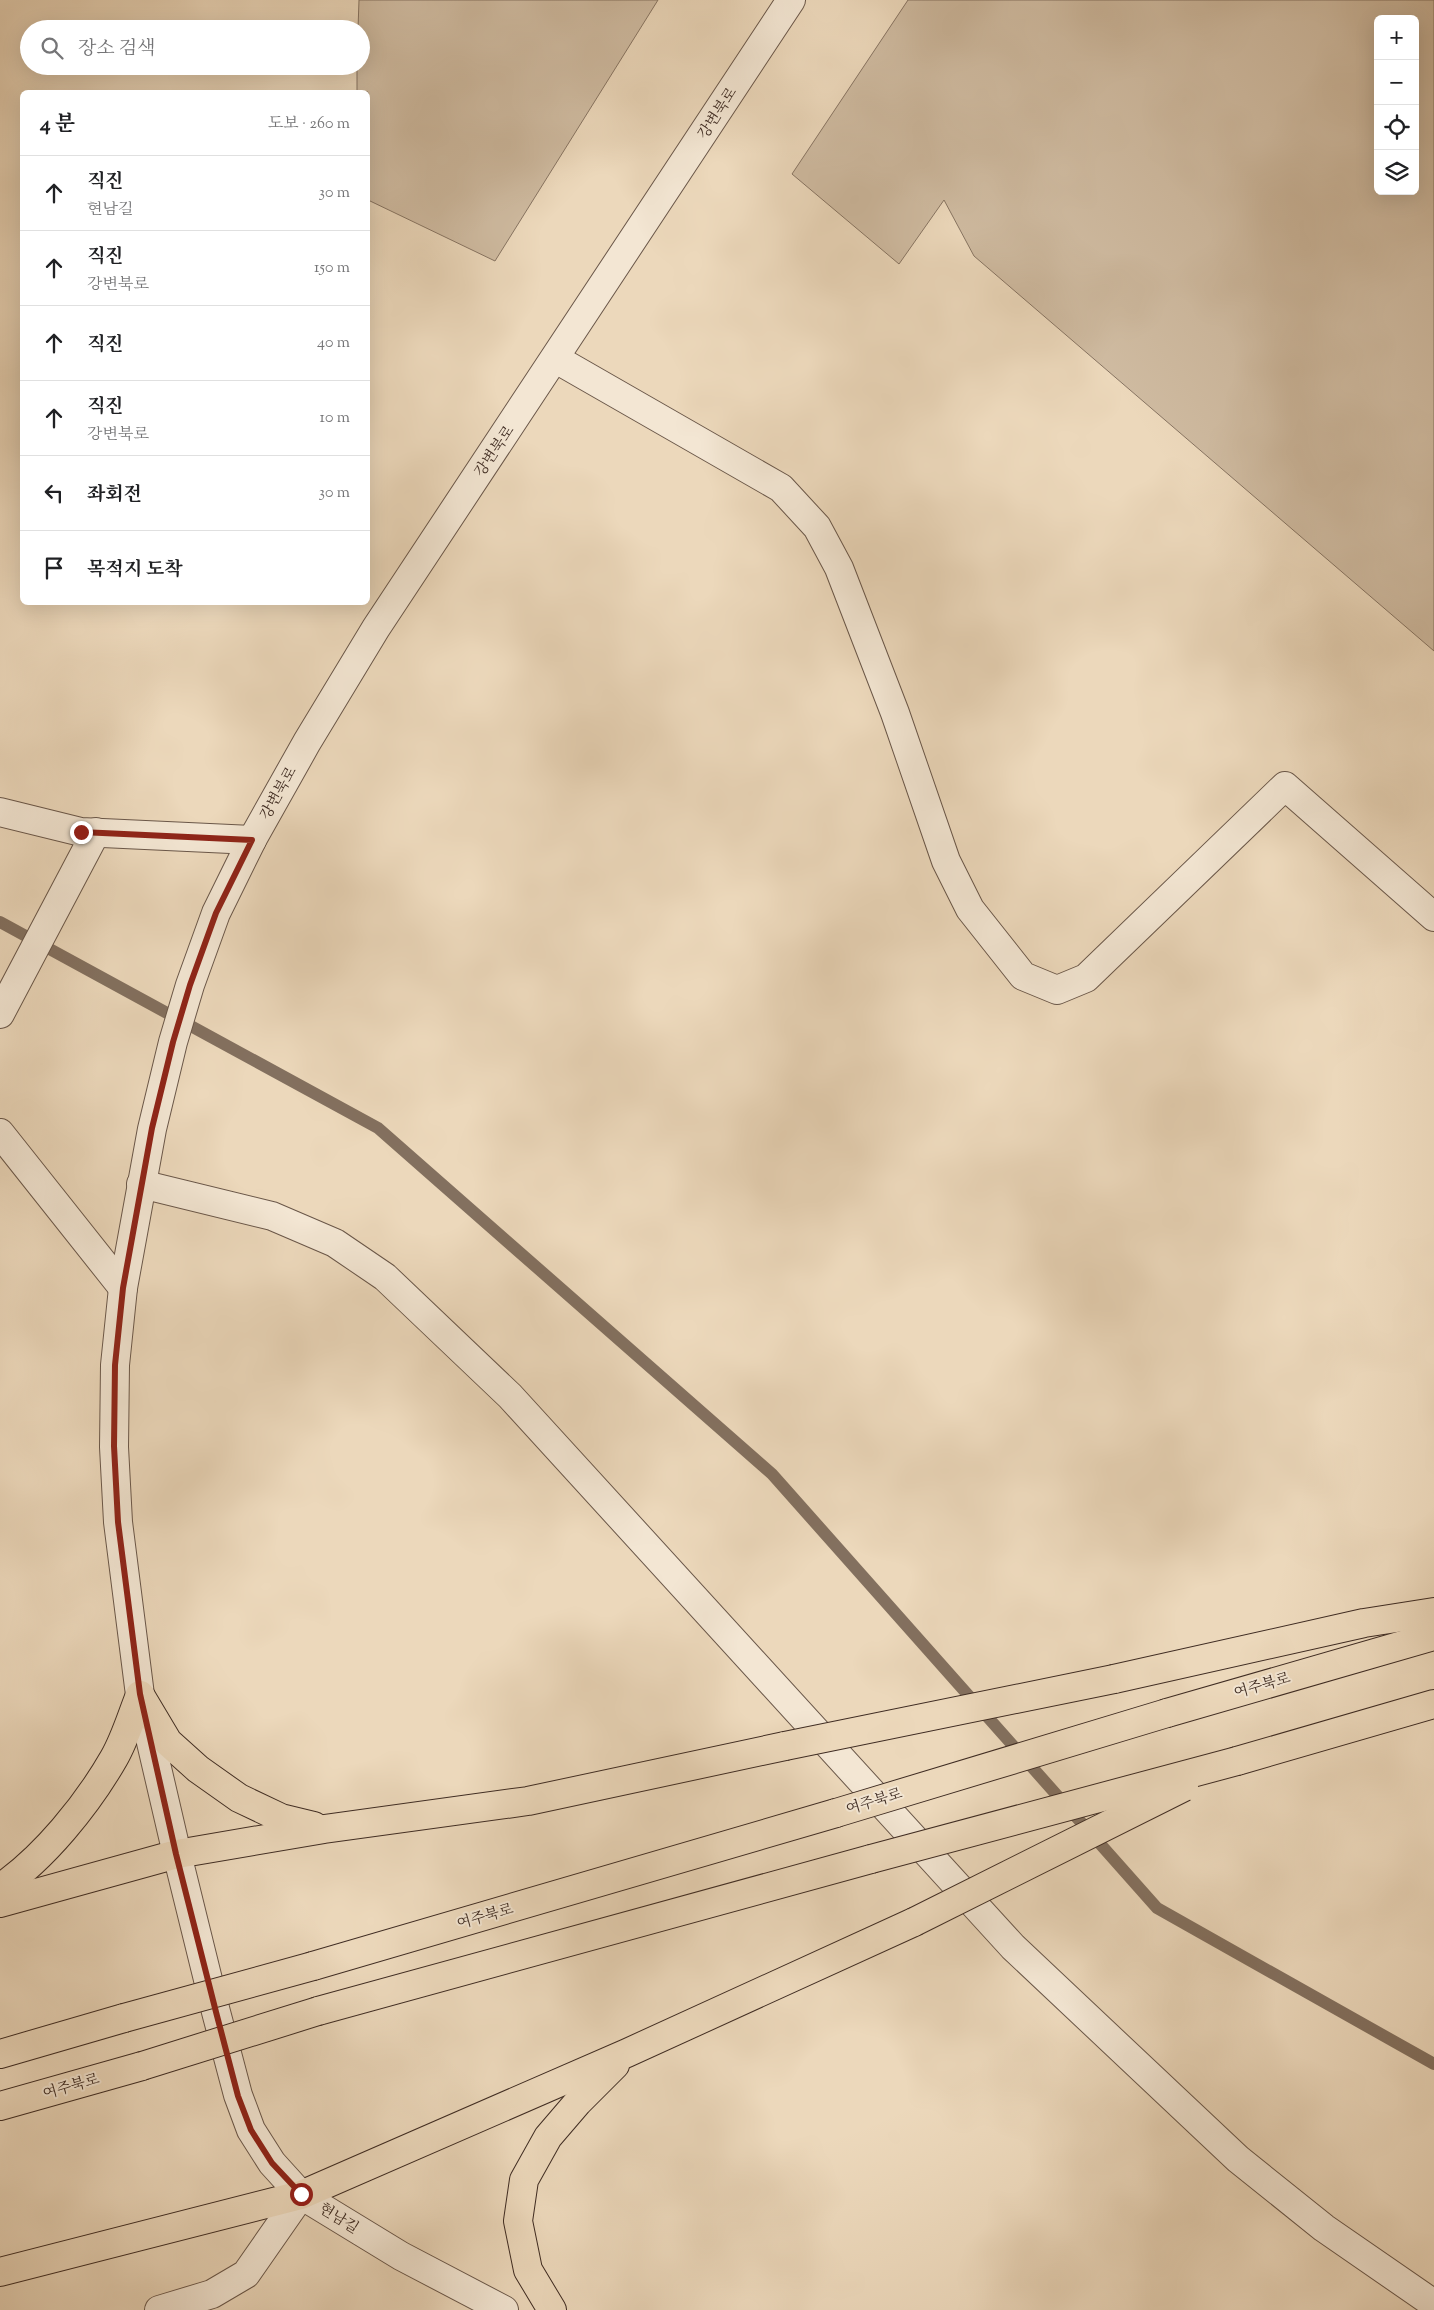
<!DOCTYPE html>
<html lang="ko">
<head>
<meta charset="utf-8">
<style>
  :root { --surface:#fff; --page:#f6f6f6; --text:#202124; --muted:#757577; --line:#e0e0e0 }
  body { margin:0; font-family:"Sorts Mill Goudy","Noto Serif KR",serif; background:var(--page); color:var(--text) }
  .controls { position:absolute; right:15px; top:15px; display:grid; overflow:hidden; border-radius:8px; box-shadow:0 5px 20px #0002 }
  .controls button { width:45px; height:45px; display:grid; place-items:center; padding:0; border:0; border-bottom:1px solid var(--line); background:var(--surface); color:var(--text); font:25px sans-serif }
  .stop { position:absolute; width:15px; height:15px; margin:-11px; border:4px solid #8f2418; border-radius:50%; background:#fff }
  .stop.end { background:#8f2418; border-color:#fff; box-shadow:0 1px 5px #0008 }
  .list { margin:0; padding:0; list-style:none }
  h2 { display:flex; justify-content:space-between; align-items:center; height:65px; margin:0; padding:0 20px; font-size:21px }
  h2 small { font-size:16px; font-weight:400; color:var(--muted) }
  .list li { display:grid; grid-template-columns:32px 1fr auto; gap:15px; align-items:center; box-sizing:border-box; height:75px; padding:0 20px; border-top:1px solid var(--line) }
  .list b { display:block; font-size:19px; white-space:nowrap }
  .list p { margin:0; font-size:16px; white-space:nowrap; color:var(--muted) }
  .list em { font-size:16px; font-style:normal; color:var(--muted) }
  .icon { flex:none; width:28px; height:28px; fill:none; stroke:currentColor; stroke-width:2; stroke-linecap:round; stroke-linejoin:round }
  .map { position:relative; flex:none; width:1434px; height:2310px; overflow:hidden }
  .search { position:absolute; background:var(--surface); box-shadow:0 5px 20px #0002; left:20px; top:20px; width:350px; height:55px; display:flex; align-items:center; gap:12px; box-sizing:border-box; padding:0 18px; border-radius:28px; color:var(--muted); font-size:19px }
  .panel { position:absolute; background:var(--surface); box-shadow:0 5px 20px #0002; left:20px; top:90px; width:350px; height:515px; border-radius:8px }
  .map>svg:first-child { display:block }
  .green { fill:#cfbba1; stroke:#877462; fill-rule:evenodd }
  .lines { fill:none; stroke-linecap:round; stroke-linejoin:round }
  .stream { stroke:#83705f; stroke-width:12 }
  .minor-casing { stroke:#6a5749; stroke-width:30 }
  .highway-casing { stroke:#3f2c23; stroke-width:30 }
  .minor { stroke:#f3e6d3; stroke-width:28 }
  .highway { stroke:#ecd8bb; stroke-width:28 }
  .highway-bridge-casing { stroke:#3f2c23; stroke-width:30; stroke-linecap:butt }
  .highway-bridge { stroke:#ecd8bb; stroke-width:28 }
  .route { stroke:#8f2418; stroke-width:6 }
  .labels { text-anchor:middle; stroke-width:4; stroke-linejoin:round; paint-order:stroke }
  .street-label { font-size:15px; fill:#3f2c23; stroke:#f3e6d3 }
</style>
</head>
<body>
<div class="map">
<svg width="1434" height="2310" viewBox="0 0 1434 2310">
  <rect width="100%" height="100%" fill="#ecd8bb"/>
  <filter id="stains"><feTurbulence type="fractalNoise" baseFrequency=".004" numOctaves="4"/><feColorMatrix values="0 0 0 0 .2 0 0 0 0 .09 0 0 0 0 .02 0 0 0 .5 -.17"/></filter>
  <radialGradient id="worn" r=".72"><stop offset=".6" stop-color="#630" stop-opacity="0"/><stop offset="1" stop-color="#630" stop-opacity=".3"/></radialGradient>
  <g class="green">
    <polygon points="359,0 658,0 495,261 368,200 368,92 357,92 357,66 361,66 361,29 358,29"/>
    <path d="M908,0H1434V651L974,256L944,200L899,264L792,174ZM1378,19H1415V191H1378Z"/>
  </g>
  <g class="lines">
    <polyline class="stream" points="0,922 378,1128 772,1474 1157,1908 1434,2064"/>
    <defs>
      <g id="minor">
        <polyline points="556,359 781,488 817,527 839,568 895,713 946,861 970,909 1023,976 1057,990 1086,978 1285,786 1434,917"/>
        <polyline points="0,812 81,832 252,840"/>
        <polyline points="0,1014 96,832"/>
        <polyline points="0,1133 123,1288"/>
        <polyline points="141,1184 272,1216 335,1243 385,1277 510,1396 1013,1947 1238,2159 1324,2228 1434,2304"/>
        <polyline points="159,2310 212,2294 246,2274 301,2195"/>
        <polyline points="504,2310 401,2256 301,2195 272,2163 251,2130 238,2095 216,2012 177,1854 140,1695 118,1522 114,1447 115,1365 123,1288 152,1129 173,1042 190,985 216,913 252,840 307,742 376,628 791,0"/>
      </g>
      <g id="highway">
        <polyline points="1114,1679 1364,1623 1434,1612"/>
        <polyline points="140,1695 168,1742 198,1769 239,1798 281,1818 314,1826"/>
        <polyline points="1167,1713 1434,1636"/>
        <polyline points="1237,1761 1434,1704"/>
        <path d="M0,1888C44,1858 87,1805 114,1758C125,1739 132,1715 140,1695"/>
        <polyline points="0,1903 177,1854 324,1829 528,1801 785,1746"/>
        <polyline points="313,1966 836,1813"/>
        <polyline points="318,2011 871,1859"/>
        <polyline points="0,2054 124,2018"/>
        <polyline points="0,2106 142,2066"/>
        <polyline points="0,2272 301,2195 627,2053 914,1922"/>
        <polyline points="552,2310 528,2270 518,2221 524,2180 548,2137 578,2102 615,2065"/>
      </g>
    </defs>
    <use href="#minor" class="minor-casing"/>
    <use href="#highway" class="highway-casing"/>
    <use href="#minor" class="minor"/>
    <use href="#highway" class="highway"/>
    <defs>
      <g id="highway-bridge">
        <polyline points="785,1746 1114,1679"/>
        <polyline points="836,1813 1167,1713"/>
        <polyline points="871,1859 1237,1761"/>
        <polyline points="914,1922 1184,1787"/>
        <polyline points="124,2018 313,1966"/>
        <polyline points="142,2066 318,2011"/>
      </g>
    </defs>
    <use href="#highway-bridge" class="highway-bridge-casing"/>
    <use href="#highway-bridge" class="highway-bridge"/>
  </g>
  <g class="lines">
    <polyline class="route" points="81,832 252,840 216,913 190,985 173,1042 152,1128 123,1288 115,1365 114,1446 118,1522 140,1694 176,1854 216,2012 238,2096 251,2130 272,2163 301,2194"/>
  </g>
  <g class="labels">
    <g class="street-label">
      <text transform="translate(717 113) rotate(-57)" y="5">강변북로</text>
      <text transform="translate(494 451) rotate(-56)" y="5">강변북로</text>
      <text transform="translate(278 793) rotate(-61)" y="5">강변북로</text>
      <text transform="translate(1262 1685) rotate(-16)" y="5">여주북로</text>
      <text transform="translate(874 1801) rotate(-17)" y="5">여주북로</text>
      <text transform="translate(485 1916) rotate(-16)" y="5">여주북로</text>
      <text transform="translate(71 2086) rotate(-16)" y="5">여주북로</text>
      <text transform="translate(339 2218) rotate(32)" y="5">현남길</text>
    </g>
  </g>
  <rect width="100%" height="100%" filter="url(#stains)"/>
  <rect width="100%" height="100%" fill="url(#worn)"/>
</svg>
<div class="controls">
<button>+</button>
<button>−</button>
<button><svg class="icon" aria-label="locate" viewBox="0 0 24 24"><circle cx="12" cy="12" r="6"/><path d="M12 2v4M12 18v4M2 12h4M18 12h4"/></svg></button>
<button><svg class="icon" aria-label="layers" viewBox="0 0 24 24"><path d="M12 4l9 5-9 5-9-5zM3 14l9 5 9-5"/></svg></button>
</div>
<div class="stop" style="left:301px;top:2194px"></div>
<div class="stop end" style="left:81px;top:832px"></div>
<div class="search"><svg class="icon" aria-label="search" viewBox="0 0 24 24"><circle cx="10" cy="10" r="6"/><path d="M15 15l6 6"/></svg>장소 검색</div>
<section class="panel">
<h2>4 분<small>도보 · 260 m</small></h2>
<ul class="list">
<li><svg class="icon" aria-label="ahead" viewBox="0 0 24 24"><path d="M12 20V5M6 11l6-6 6 6"/></svg><div><b>직진</b><p>현남길</p></div><em>30 m</em></li>
<li><svg class="icon" aria-label="ahead" viewBox="0 0 24 24"><path d="M12 20V5M6 11l6-6 6 6"/></svg><div><b>직진</b><p>강변북로</p></div><em>150 m</em></li>
<li><svg class="icon" aria-label="ahead" viewBox="0 0 24 24"><path d="M12 20V5M6 11l6-6 6 6"/></svg><div><b>직진</b></div><em>40 m</em></li>
<li><svg class="icon" aria-label="ahead" viewBox="0 0 24 24"><path d="M12 20V5M6 11l6-6 6 6"/></svg><div><b>직진</b><p>강변북로</p></div><em>10 m</em></li>
<li><svg class="icon" aria-label="left" viewBox="0 0 24 24"><path d="M17 20v-9H6M10 6l-5 5 5 5"/></svg><div><b>좌회전</b></div><em>30 m</em></li>
<li><svg class="icon" aria-label="arrive" viewBox="0 0 24 24"><path d="M6 21V4h12l-3 4 3 4H6"/></svg><div><b>목적지 도착</b></div></li>
</ul>
</section>
</div>
</body>
</html>
